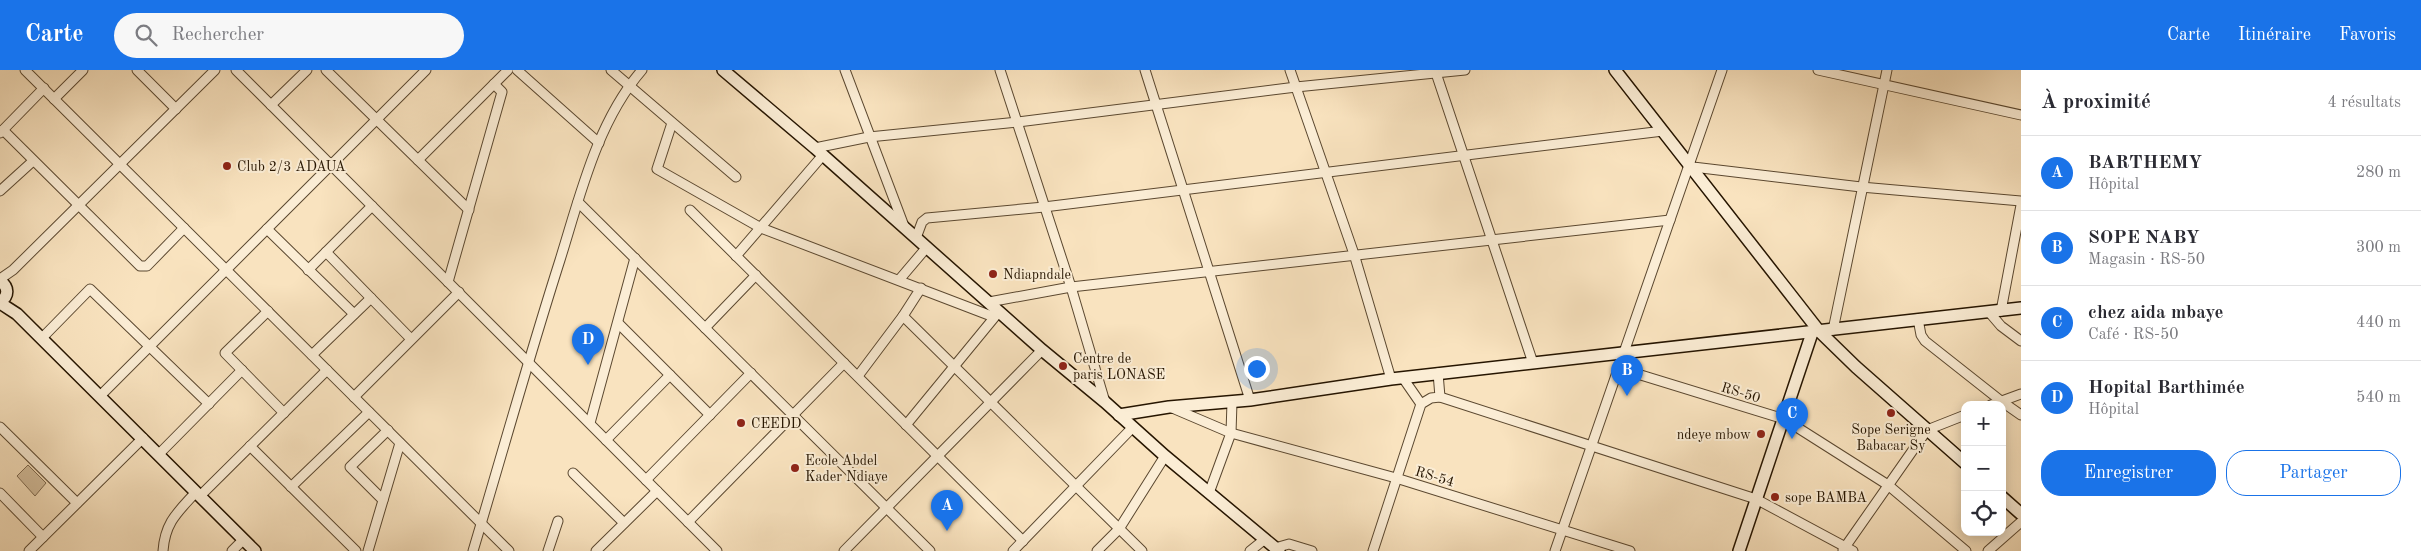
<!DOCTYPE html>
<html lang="fr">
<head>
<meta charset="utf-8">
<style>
  :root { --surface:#fff; --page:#f7f7f7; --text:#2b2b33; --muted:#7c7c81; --line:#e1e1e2; --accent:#1a73e8 }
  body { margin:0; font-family:"Old Standard TT",serif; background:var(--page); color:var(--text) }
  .controls { position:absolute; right:15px; bottom:15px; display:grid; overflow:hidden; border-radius:10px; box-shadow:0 2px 12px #0003 }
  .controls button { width:45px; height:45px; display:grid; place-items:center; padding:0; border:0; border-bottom:1px solid var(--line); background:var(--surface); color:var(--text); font:25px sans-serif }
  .you { position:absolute; left:1256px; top:298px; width:18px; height:18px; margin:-12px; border:4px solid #fff; border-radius:50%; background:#1a73e8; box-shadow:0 0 0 8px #1a73e833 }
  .badge { display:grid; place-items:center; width:32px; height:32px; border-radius:50%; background:var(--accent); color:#fff; font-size:16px; font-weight:700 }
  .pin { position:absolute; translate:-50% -41px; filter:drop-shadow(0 1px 2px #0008) }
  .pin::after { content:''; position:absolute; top:26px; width:18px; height:15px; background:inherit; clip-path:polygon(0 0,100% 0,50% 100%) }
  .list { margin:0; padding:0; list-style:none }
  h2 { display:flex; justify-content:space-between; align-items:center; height:65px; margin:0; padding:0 20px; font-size:21px }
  h2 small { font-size:16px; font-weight:400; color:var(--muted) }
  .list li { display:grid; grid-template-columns:32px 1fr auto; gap:15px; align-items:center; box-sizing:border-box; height:75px; padding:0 20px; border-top:1px solid var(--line) }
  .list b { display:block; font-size:19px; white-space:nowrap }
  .list p { margin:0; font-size:16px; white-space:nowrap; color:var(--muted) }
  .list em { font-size:16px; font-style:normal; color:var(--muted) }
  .actions { display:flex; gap:10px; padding:15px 20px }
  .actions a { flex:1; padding:11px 0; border:1px solid var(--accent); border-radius:20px; text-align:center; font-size:18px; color:var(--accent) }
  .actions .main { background:var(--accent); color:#fff }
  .icon { flex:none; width:28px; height:28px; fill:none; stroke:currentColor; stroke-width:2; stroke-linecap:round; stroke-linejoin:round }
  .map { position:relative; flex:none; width:2021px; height:481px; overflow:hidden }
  header { display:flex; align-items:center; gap:30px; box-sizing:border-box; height:70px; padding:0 25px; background:var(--accent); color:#fff }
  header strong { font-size:24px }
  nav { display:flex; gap:28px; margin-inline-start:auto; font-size:18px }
  .search { width:350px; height:45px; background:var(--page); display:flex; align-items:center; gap:12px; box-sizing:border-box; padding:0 18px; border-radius:28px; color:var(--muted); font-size:19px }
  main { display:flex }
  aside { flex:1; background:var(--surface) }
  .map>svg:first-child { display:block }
  .green { fill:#d5c09f; stroke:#7e6a50 }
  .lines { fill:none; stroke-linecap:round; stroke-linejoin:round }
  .street-casing { stroke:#5b4830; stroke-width:11 }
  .secondary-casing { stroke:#261500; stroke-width:14 }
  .street { stroke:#fbedd5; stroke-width:9 }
  .secondary { stroke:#fbedd5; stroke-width:11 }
  .poi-dot { fill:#8f2418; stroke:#fbedd5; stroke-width:2 }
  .labels { text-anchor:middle; stroke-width:4; stroke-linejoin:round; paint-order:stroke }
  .poi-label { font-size:14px; fill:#261500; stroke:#fbedd5; text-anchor:start }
  .street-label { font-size:14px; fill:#261500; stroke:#fbedd5 }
</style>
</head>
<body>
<header>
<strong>Carte</strong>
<div class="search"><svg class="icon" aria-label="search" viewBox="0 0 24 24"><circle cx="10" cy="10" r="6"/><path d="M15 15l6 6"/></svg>Rechercher</div>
<nav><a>Carte</a><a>Itinéraire</a><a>Favoris</a></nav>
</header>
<main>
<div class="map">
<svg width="2021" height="481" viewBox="0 0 2021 481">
  <rect width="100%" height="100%" fill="#f9e3bf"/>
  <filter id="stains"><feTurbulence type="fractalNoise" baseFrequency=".004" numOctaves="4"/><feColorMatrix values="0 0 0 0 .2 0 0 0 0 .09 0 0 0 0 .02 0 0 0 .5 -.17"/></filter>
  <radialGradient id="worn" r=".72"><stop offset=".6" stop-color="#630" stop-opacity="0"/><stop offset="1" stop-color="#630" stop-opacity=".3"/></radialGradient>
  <polygon class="green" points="28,395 46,413 35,426 17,406"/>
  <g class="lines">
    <defs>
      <g id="street">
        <polyline points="25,0 509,481"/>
        <polyline points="137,0 176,39"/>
        <polyline points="236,0 717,481"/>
        <polyline points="326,0 469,140"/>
        <polyline points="517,0 599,73"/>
        <polyline points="611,0 736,107"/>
        <polyline points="845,0 904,156"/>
        <polyline points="1000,0 1071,217 1105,332"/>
        <polyline points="1145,0 1250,330"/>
        <polyline points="1290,0 1354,184 1391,309"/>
        <polyline points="1435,0 1533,293"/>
        <polyline points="1818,0 2021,45"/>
        <polyline points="54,29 83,0"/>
        <polyline points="271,35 307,0"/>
        <polyline points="672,53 657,99 761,158 994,247"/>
        <polyline points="3,60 140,196 147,196 184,158"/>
        <polyline points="0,63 44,18"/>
        <polyline points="815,78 869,67 1018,52 1296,17 1465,0"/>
        <polyline points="418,90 508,0"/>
        <polyline points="1693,97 1861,117 2021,131"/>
        <polyline points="0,121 33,91"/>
        <polyline points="578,132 930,481"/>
        <polyline points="690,140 1023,471"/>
        <polyline points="267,159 354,244"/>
        <polyline points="916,168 922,152 927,148 1044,137 1663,61"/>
        <polyline points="326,182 411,269"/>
        <polyline points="736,186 823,85"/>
        <polyline points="308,200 372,136"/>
        <polyline points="0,209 13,200 215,0"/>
        <polyline points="899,210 927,177"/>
        <polyline points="448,212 502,22 494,14"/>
        <polyline points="989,232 1071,217 1670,150"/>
        <polyline points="268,241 225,283 284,343"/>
        <polyline points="2001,241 2021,135"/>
        <polyline points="1989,242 2001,256 2021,271"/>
        <polyline points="903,246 1142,481"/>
        <polyline points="1918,249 1921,265 1925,271 2001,331 2021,345"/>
        <polyline points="618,253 710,345"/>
        <polyline points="705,258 756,205"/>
        <polyline points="1833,260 1887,0"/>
        <polyline points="42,268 90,219 209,334"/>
        <polyline points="312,285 371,228"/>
        <polyline points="1618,298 1784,349 1888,415 1966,481"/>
        <polyline points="858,306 903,246 921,218"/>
        <polyline points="1403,308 1421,334"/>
        <polyline points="100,326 426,0"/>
        <polyline points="354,327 459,222"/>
        <polyline points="1440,327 1756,429 1853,481"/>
        <polyline points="1991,335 2021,324"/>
        <polyline points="1170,337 1231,363 1396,408 1630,481"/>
        <polyline points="590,353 635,188"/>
        <polyline points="906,355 998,243"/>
        <polyline points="0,357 77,433"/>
        <polyline points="606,370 670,305"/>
        <polyline points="250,376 356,481"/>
        <polyline points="159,384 242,300"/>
        <polyline points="573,403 624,453"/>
        <polyline points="646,410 751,303"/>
        <polyline points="291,417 369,342"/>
        <polyline points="0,423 43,467"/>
        <polyline points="1209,423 1231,363 1232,332"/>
        <polyline points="200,426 327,300"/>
        <polyline points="383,430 350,397 388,360"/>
        <polyline points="688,452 844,293"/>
        <polyline points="1275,478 1289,474 1312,481"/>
        <polyline points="1843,480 1927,360 1965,345"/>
        <polyline points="29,481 143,368"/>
        <path d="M163,481C165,452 178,442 196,422"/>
        <polyline points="232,481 243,470"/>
        <polyline points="368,481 400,373"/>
        <path d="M473,481C502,384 529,287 560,190C580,126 597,52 642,0"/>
        <polyline points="548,481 558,451"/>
        <polyline points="596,481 657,421"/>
        <polyline points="844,481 1042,280"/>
        <polyline points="1013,481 1133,357"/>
        <polyline points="1097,481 1119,459 1165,386"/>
        <polyline points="1250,481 1265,469"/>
        <polyline points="1373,481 1421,334 1431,328 1440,327 1438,303"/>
        <polyline points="1555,481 1722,0"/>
        <polyline points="1988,481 2021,452"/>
      </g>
      <g id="secondary">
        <polyline points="723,0 815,78 1042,280 1105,332 1165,386 1279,481"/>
        <polyline points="1615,0 1819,261 1856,297 1965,393"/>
        <path d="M0,211C9,217 9,226 0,232"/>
        <polyline points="0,233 17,244 255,481"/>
        <polyline points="1119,345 1169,337 1250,330 1391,309 2021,238"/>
        <polyline points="2002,427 2021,444"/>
        <polyline points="1739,481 1812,263"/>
      </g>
    </defs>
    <use href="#street" class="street-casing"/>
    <use href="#secondary" class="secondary-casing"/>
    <use href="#street" class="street"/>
    <use href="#secondary" class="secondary"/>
  </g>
  <g class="poi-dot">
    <circle cx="227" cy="96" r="5"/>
    <circle cx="993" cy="204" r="5"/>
    <circle cx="1063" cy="296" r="5"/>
    <circle cx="1891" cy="343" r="5"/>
    <circle cx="741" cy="353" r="5"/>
    <circle cx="1761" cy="364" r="5"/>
    <circle cx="795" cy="398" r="5"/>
    <circle cx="1775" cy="427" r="5"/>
  </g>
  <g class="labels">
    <g class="poi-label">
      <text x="237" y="101">Club 2/3 ADAUA</text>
      <text x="1003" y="209">Ndiapndale</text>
      <text x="1073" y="293">Centre de<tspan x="1073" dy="16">paris LONASE</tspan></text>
      <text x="751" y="358">CEEDD</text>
      <text x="1891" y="364" text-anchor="middle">Sope Serigne<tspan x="1891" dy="16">Babacar Sy</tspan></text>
      <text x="1751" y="369" text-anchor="end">ndeye mbow</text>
      <text x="805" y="395">Ecole Abdel<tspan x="805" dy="16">Kader Ndiaye</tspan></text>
      <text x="1785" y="432">sope BAMBA</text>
    </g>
    <g class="street-label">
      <text transform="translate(1741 322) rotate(17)" y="5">RS-50</text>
      <text transform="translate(1435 406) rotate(17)" y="5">RS-54</text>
    </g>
  </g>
  <rect width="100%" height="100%" filter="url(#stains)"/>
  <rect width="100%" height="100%" fill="url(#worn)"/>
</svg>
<div class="controls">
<button>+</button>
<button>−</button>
<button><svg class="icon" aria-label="locate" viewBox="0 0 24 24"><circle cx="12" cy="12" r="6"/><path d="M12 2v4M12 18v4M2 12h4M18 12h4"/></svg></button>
</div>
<div class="you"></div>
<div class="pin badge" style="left:947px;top:461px">A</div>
<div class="pin badge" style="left:1627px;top:326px">B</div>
<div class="pin badge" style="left:1792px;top:369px">C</div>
<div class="pin badge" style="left:588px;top:295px">D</div>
</div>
<aside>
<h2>À proximité<small>4 résultats</small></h2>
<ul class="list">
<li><span class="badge">A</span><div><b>BARTHEMY</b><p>Hôpital</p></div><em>280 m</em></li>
<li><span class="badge">B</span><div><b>SOPE NABY</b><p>Magasin · RS-50</p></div><em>300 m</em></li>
<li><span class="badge">C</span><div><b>chez aida mbaye</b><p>Café · RS-50</p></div><em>440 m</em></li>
<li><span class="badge">D</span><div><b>Hopital Barthimée</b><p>Hôpital</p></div><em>540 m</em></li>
</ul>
<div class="actions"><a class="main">Enregistrer</a><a>Partager</a></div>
</aside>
</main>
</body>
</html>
